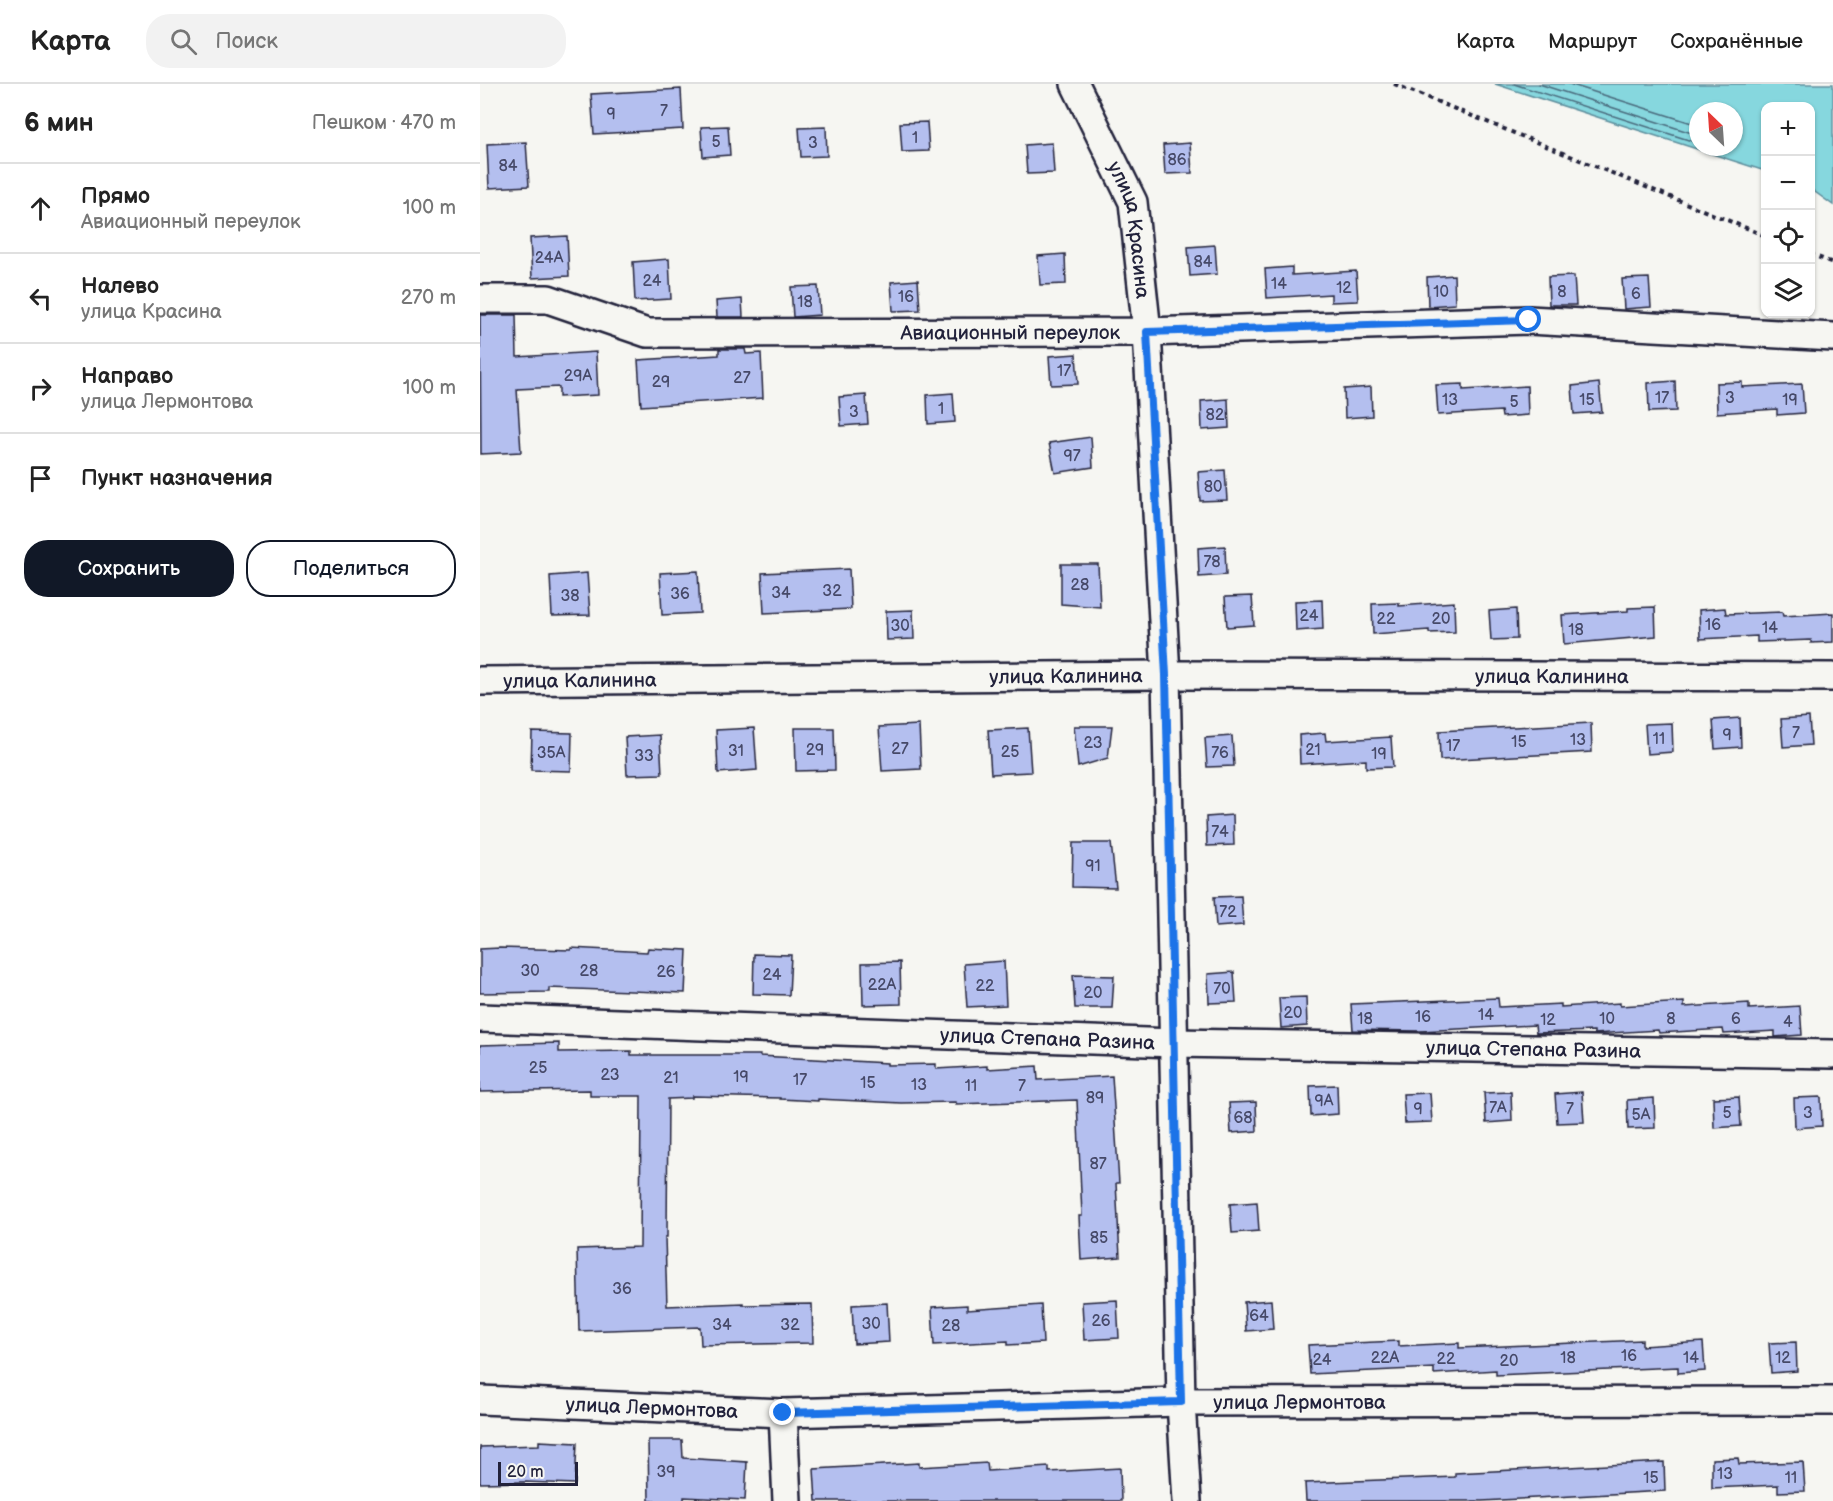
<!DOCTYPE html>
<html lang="ru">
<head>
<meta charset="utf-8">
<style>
  :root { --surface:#fff; --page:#f2f2f2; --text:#222; --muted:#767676; --line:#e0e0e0; --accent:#111827 }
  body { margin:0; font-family:"Balsamiq Sans",sans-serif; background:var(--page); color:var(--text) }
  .controls { position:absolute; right:18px; top:18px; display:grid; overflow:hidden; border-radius:12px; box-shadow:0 2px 4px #0004 }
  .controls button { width:54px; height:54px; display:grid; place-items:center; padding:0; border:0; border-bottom:2px solid var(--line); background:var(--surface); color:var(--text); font:30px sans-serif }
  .compass { position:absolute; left:1209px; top:18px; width:54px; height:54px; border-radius:50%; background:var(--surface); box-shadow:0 2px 4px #0004; rotate:335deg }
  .scale { position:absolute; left:18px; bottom:15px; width:80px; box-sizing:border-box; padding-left:6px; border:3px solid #22223b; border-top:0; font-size:16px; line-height:21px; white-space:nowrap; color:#22223b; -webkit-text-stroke:4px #f6f6f2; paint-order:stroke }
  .stop { position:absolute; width:18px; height:18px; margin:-14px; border:4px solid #1a73e8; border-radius:50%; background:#fff }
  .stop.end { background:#1a73e8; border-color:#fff; box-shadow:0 2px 6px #0008 }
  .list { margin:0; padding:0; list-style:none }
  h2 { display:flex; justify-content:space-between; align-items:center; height:78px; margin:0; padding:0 24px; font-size:26px }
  h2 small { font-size:20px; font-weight:400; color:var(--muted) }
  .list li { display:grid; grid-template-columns:39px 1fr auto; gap:18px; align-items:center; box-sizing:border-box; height:90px; padding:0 24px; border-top:2px solid var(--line) }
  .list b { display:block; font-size:22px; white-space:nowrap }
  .list p { margin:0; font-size:20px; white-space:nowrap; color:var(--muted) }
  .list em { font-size:20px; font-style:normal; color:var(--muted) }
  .actions { display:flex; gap:12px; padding:18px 24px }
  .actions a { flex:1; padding:14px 0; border:2px solid var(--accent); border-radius:24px; text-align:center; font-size:21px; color:var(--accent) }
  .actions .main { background:var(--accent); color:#fff }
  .icon { flex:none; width:33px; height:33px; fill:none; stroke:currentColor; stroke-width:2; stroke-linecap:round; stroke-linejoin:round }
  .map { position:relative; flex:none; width:1353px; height:1417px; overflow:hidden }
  header { display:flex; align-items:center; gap:36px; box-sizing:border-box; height:84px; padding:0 30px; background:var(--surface); border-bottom:2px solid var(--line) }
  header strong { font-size:28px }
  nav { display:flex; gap:33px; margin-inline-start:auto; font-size:21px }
  .search { width:420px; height:54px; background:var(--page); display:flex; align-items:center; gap:15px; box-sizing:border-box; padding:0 21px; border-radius:24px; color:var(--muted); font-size:22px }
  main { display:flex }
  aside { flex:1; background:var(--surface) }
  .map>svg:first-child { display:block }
  .water { fill:#86d7de; stroke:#5e8f9d; stroke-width:1.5; fill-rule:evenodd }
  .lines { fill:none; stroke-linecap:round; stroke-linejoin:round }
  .shore { stroke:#4a6a7c; stroke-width:1.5 }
  .building { fill:#b4bfef; stroke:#22223b; stroke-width:1.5 }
  .minor-casing { stroke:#22223b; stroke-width:32 }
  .path { stroke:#22223b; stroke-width:4; stroke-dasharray:4.5 4.5; stroke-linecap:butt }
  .minor { stroke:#f6f6f2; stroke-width:27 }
  .route { stroke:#1a73e8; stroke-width:8 }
  .labels { text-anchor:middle; stroke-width:4.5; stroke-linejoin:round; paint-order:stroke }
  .number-label { font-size:16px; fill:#464968 }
  .street-label { font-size:20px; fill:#22223b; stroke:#f6f6f2 }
</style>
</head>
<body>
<header>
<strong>Карта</strong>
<div class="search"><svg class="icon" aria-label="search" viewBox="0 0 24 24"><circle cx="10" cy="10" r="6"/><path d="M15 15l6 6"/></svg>Поиск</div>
<nav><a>Карта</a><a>Маршрут</a><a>Сохранённые</a></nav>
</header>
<main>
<aside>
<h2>6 мин<small>Пешком · 470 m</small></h2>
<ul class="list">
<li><svg class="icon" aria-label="ahead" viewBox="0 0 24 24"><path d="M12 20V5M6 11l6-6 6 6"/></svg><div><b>Прямо</b><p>Авиационный переулок</p></div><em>100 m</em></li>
<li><svg class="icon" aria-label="left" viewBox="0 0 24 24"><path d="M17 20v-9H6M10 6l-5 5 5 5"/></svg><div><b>Налево</b><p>улица Красина</p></div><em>270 m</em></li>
<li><svg class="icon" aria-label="right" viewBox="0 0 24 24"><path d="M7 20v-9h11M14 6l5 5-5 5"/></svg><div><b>Направо</b><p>улица Лермонтова</p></div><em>100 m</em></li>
<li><svg class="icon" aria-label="arrive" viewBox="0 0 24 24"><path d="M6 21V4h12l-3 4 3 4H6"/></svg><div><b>Пункт назначения</b></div></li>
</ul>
<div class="actions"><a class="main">Сохранить</a><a>Поделиться</a></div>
</aside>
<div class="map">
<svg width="1353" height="1417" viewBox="0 0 1353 1417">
  <rect width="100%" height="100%" fill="#f6f6f2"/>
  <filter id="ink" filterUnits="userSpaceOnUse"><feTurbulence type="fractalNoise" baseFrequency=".0167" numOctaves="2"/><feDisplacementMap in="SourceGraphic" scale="12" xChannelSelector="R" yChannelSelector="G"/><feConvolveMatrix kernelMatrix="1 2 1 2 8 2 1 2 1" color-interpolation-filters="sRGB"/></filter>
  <g filter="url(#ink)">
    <path class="water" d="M1015,0H1353V121L1331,105L1330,22H1286L1285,87ZM1218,27H1254V63H1218Z"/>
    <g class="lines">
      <g class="shore">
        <polyline points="1034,0 1218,59"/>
        <polyline points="1059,0 1218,51"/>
        <polyline points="1089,0 1218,41"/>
      </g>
    </g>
    <g class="building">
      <polygon points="201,5 203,45 114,50 111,10"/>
      <polygon points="447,38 449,67 422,68 420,39"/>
      <polygon points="248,42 250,71 223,73 221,43"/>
      <polygon points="346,43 347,72 321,73 319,44"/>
      <polygon points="46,58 49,102 9,104 7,60"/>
      <polygon points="572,59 574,89 547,90 545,61"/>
      <polygon points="710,59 712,89 685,90 683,61"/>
      <polygon points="87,152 89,192 52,194 50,154"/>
      <polygon points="735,161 737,190 710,192 708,163"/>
      <polygon points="585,170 586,200 560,201 558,172"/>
      <polygon points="189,175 191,215 155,217 153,178"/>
      <polygon points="812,183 812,191 876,187 878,217 851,218 851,210 787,214 785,185"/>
      <polygon points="974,191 975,220 948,222 947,193"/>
      <polygon points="1094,192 1096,221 1069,221 1068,193"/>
      <polygon points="1169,194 1171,223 1144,225 1142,195"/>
      <polygon points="438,196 440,226 413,227 411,198"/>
      <polygon points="338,202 340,231 313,233 311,203"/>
      <polygon points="262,215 263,233 237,233 236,217"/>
      <polygon points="0,231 36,231 37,273 116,268 118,311 79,313 79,303 37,305 41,368 1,370"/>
      <polygon points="239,265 265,265 266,270 281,269 283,314 161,322 158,276 239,271"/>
      <polygon points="596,270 598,300 571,301 569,272"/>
      <polygon points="1195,297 1196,327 1169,328 1168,299"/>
      <polygon points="1262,298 1262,303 1322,300 1324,329 1297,331 1297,325 1237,329 1236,299"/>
      <polygon points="1119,299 1122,328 1094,330 1092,302"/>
      <polygon points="983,300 983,306 1047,302 1048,331 1022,333 1021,327 958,331 956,301"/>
      <polygon points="891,303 892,332 865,334 864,305"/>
      <polygon points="473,309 475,338 448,340 447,311"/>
      <polygon points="386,311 388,340 361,342 359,313"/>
      <polygon points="748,315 749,344 722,346 721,317"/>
      <polygon points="611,353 613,383 575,389 569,359"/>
      <polygon points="745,386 747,416 720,417 718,388"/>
      <polygon points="745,462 746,491 719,493 718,464"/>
      <polygon points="581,480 618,480 620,523 581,520"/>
      <polygon points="369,485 371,525 284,529 282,489"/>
      <polygon points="218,487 220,529 182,531 180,489"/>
      <polygon points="107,489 110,531 72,532 70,492"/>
      <polygon points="772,512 774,541 747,543 745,513"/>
      <polygon points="842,516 843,545 816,547 815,517"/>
      <polygon points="974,518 975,548 949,549 949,546 893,550 892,520 919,519 919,522"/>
      <polygon points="1175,523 1176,552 1084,560 1082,531 1148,527 1148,524"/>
      <polygon points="1245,524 1246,530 1302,528 1303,532 1353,529 1353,558 1331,559 1331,556 1277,558 1277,552 1220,555 1219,526"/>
      <polygon points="1036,525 1037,555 1011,556 1009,527"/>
      <polygon points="433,526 434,555 407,556 406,527"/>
      <polygon points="1329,633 1331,661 1303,663 1301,635"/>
      <polygon points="1260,634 1261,663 1235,665 1233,636"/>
      <polygon points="1111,639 1112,668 960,676 959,647"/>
      <polygon points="1192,639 1193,668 1167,670 1165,640"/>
      <polygon points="439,641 441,685 402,687 399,643"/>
      <polygon points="594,642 632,642 628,674 598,683"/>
      <polygon points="274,644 277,686 238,689 236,646"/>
      <polygon points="315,644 354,644 355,686 316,687"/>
      <polygon points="548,644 551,688 511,690 508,646"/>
      <polygon points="52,648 92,649 91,687 51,686"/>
      <polygon points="845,649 846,657 911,653 913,683 886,684 886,676 820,680 819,651"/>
      <polygon points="180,651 182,690 147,691 145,653"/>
      <polygon points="752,652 754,682 727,683 725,654"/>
      <polygon points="753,731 754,761 727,762 726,733"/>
      <polygon points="593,759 631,759 636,804 592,803"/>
      <polygon points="761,812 763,841 736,843 734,813"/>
      <polygon points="20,864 91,866 91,864 167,868 168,864 207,866 205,909 69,904 69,908 0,909 0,865"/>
      <polygon points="274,870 311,871 309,911 273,910"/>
      <polygon points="524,877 526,921 487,923 484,880"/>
      <polygon points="420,878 421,920 383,921 382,879"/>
      <polygon points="754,888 756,918 729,919 728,890"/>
      <polygon points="593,891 634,892 632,924 595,924"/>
      <polygon points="826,913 827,942 801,944 799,914"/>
      <polygon points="1018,914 1019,923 1081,920 1081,923 1140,919 1140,922 1204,918 1204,923 1269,919 1269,925 1320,922 1322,951 1295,953 1295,947 1244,950 1243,945 1179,949 1178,946 1114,950 1114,947 1056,949 1055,941 940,947 873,946 871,920"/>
      <polygon points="79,959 79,968 151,967 151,971 280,971 280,972 407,979 407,981 456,980 456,985 507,982 507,985 557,982 558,996 632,992 639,1099 636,1099 640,1173 601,1176 599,1132 602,1132 597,1016 476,1020 476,1018 421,1019 338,1015 338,1017 300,1015 300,1014 212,1012 212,1014 188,1015 187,1153 185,1153 187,1222 263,1219 263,1221 332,1220 333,1259 221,1261 220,1243 99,1247 97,1165 160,1163 161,1012 110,1012 110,1006 0,1008 0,961"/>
      <polygon points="857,1001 858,1030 831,1032 830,1002"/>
      <polygon points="1031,1008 1032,1037 1006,1039 1004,1009"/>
      <polygon points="1102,1008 1104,1038 1077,1039 1075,1010"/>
      <polygon points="950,1009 952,1038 925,1039 923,1010"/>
      <polygon points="1259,1013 1261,1042 1234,1044 1233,1014"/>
      <polygon points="1341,1013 1342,1042 1315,1044 1314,1014"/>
      <polygon points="1174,1014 1175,1044 1148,1045 1147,1016"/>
      <polygon points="776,1018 777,1047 751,1049 749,1019"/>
      <polygon points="777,1118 779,1147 752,1149 750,1120"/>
      <polygon points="637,1216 639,1254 604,1256 602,1218"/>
      <polygon points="791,1216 793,1245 766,1247 764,1218"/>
      <polygon points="407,1219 409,1258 374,1260 372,1221"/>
      <polygon points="487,1221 487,1226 561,1221 563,1259 528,1261 528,1257 454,1261 452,1223"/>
      <polygon points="1162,1256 1162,1262 1223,1258 1225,1287 1198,1289 1198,1283 1016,1291 1016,1286 954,1290 954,1284 830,1290 828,1261 918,1257 918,1262 979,1259 979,1264"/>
      <polygon points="1316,1258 1317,1287 1291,1289 1289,1259"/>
      <polygon points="168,1356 202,1356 203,1374 267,1378 265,1416 204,1413 204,1417 169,1417"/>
      <polygon points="59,1357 97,1359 95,1400 44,1398 0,1399 0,1363 59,1361"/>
      <polygon points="1258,1374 1259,1380 1323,1378 1325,1407 1298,1408 1298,1401 1232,1404 1232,1375"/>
      <polygon points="1184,1378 1185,1407 1002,1417 826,1417 825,1399 975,1393 975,1389"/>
      <polygon points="439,1379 439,1383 507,1379 508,1387 569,1383 569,1388 640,1384 641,1417 336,1417 334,1385"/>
    </g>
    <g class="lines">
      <defs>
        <g id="minor">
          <path id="s1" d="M595,0L653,118L667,248L686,591L701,1318L707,1417"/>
          <path id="s2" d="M0,215H68L167,249L667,248L1049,236L1353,253"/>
          <path id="s3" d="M0,597L686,591L1353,593"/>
          <path id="s4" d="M0,934L694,959L1353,970"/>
          <path id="s5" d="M0,1316L303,1329L701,1318L1353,1317"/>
          <polyline points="303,1329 307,1417"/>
        </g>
      </defs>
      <use href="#minor" class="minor-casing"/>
      <g class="path">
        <polyline points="914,0 1286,152"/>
        <polyline points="1330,170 1353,179"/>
      </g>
      <use href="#minor" class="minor"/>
    </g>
  </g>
  <g class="lines" filter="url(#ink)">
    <polyline class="route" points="303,1329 701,1318 686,591 667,248 1049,236"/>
  </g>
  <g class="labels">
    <g class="number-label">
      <text x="184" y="32">7</text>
      <text x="131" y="35">9</text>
      <text x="435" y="59">1</text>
      <text x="236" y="63">5</text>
      <text x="333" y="64">3</text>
      <text x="697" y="81">86</text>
      <text x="28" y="87">84</text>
      <text x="69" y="179">24А</text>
      <text x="723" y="183">84</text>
      <text x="172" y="202">24</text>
      <text x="799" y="205">14</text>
      <text x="864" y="209">12</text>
      <text x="961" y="213">10</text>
      <text x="1082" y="213">8</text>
      <text x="1156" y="215">6</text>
      <text x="426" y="218">16</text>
      <text x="325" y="223">18</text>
      <text x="584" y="292">17</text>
      <text x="98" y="297">29А</text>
      <text x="262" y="299">27</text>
      <text x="181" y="303">29</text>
      <text x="1182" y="319">17</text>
      <text x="1250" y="319">3</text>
      <text x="970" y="321">13</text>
      <text x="1107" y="321">15</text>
      <text x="1310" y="321">19</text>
      <text x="1034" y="323">5</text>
      <text x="461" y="330">1</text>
      <text x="374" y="333">3</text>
      <text x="735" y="336">82</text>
      <text x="592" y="377">97</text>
      <text x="733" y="408">80</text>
      <text x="732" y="483">78</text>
      <text x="600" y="506">28</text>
      <text x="352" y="512">32</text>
      <text x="301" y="514">34</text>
      <text x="200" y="515">36</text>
      <text x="90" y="517">38</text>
      <text x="829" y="537">24</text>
      <text x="906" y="540">22</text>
      <text x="961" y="540">20</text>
      <text x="1233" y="546">16</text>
      <text x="420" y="547">30</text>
      <text x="1290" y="549">14</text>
      <text x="1096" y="551">18</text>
      <text x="1316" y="654">7</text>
      <text x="1247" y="656">9</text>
      <text x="1179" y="660">11</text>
      <text x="1098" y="661">13</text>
      <text x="1039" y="663">15</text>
      <text x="613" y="664">23</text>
      <text x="973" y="667">17</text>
      <text x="420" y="670">27</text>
      <text x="335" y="671">29</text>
      <text x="833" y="671">21</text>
      <text x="256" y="672">31</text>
      <text x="530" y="673">25</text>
      <text x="71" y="674">35А</text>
      <text x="740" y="674">76</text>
      <text x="899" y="675">19</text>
      <text x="164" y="677">33</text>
      <text x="740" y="753">74</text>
      <text x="613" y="787">91</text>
      <text x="748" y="833">72</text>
      <text x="50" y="892">30</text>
      <text x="109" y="892">28</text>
      <text x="186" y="893">26</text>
      <text x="292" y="896">24</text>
      <text x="402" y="906">22А</text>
      <text x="505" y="907">22</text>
      <text x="742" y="910">70</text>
      <text x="613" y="914">20</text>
      <text x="813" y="934">20</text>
      <text x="1006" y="936">14</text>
      <text x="943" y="938">16</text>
      <text x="885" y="940">18</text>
      <text x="1127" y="940">10</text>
      <text x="1191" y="940">8</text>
      <text x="1256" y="940">6</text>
      <text x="1068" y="941">12</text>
      <text x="1308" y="943">4</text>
      <text x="58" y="989">25</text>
      <text x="130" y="996">23</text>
      <text x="261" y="998">19</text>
      <text x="191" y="999">21</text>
      <text x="320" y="1001">17</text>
      <text x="388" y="1004">15</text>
      <text x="439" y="1006">13</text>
      <text x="491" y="1007">11</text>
      <text x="542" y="1007">7</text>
      <text x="615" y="1019">89</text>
      <text x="844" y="1022">9А</text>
      <text x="1018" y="1029">7А</text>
      <text x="938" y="1030">9</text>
      <text x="1090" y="1030">7</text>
      <text x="1247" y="1034">5</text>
      <text x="1328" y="1034">3</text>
      <text x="1161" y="1036">5А</text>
      <text x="763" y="1039">68</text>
      <text x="618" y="1085">87</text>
      <text x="619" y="1159">85</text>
      <text x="142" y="1210">36</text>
      <text x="779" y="1237">64</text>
      <text x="621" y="1242">26</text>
      <text x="391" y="1245">30</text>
      <text x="242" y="1246">34</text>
      <text x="310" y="1246">32</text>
      <text x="471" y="1247">28</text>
      <text x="1149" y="1277">16</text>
      <text x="905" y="1279">22А</text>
      <text x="1088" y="1279">18</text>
      <text x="1211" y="1279">14</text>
      <text x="1303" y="1279">12</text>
      <text x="966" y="1280">22</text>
      <text x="842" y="1281">24</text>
      <text x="1029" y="1282">20</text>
      <text x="186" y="1393">39</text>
      <text x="1245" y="1395">13</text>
      <text x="1171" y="1399">15</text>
      <text x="1311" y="1399">11</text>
    </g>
    <g class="street-label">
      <text dy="7" stroke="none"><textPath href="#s1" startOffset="158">улица Красина</textPath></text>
      <text dy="7" stroke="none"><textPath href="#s2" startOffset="536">Авиационный переулок</textPath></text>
      <text dy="7" stroke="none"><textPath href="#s3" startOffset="586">улица Калинина</textPath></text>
      <text dy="7" stroke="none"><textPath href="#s3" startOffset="1072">улица Калинина</textPath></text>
      <text dy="7" stroke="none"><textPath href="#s3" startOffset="100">улица Калинина</textPath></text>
      <text dy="7" stroke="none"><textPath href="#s4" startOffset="568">улица Степана Разина</textPath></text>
      <text dy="7" stroke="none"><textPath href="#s4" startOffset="1054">улица Степана Разина</textPath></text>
      <text dy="7" stroke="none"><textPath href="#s5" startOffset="820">улица Лермонтова</textPath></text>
      <text dy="7" stroke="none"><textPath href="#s5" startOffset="172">улица Лермонтова</textPath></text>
    </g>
  </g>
</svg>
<div class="controls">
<button>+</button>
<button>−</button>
<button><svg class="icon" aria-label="locate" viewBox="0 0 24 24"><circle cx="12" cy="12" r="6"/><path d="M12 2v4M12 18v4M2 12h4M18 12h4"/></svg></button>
<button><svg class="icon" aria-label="layers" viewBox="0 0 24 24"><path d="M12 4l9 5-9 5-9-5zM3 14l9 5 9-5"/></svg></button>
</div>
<svg class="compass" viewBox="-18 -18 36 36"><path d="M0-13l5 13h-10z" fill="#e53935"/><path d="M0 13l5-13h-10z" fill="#767676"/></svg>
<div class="scale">20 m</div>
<div class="stop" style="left:1049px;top:236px"></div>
<div class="stop end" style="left:303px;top:1329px"></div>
</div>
</main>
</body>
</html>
